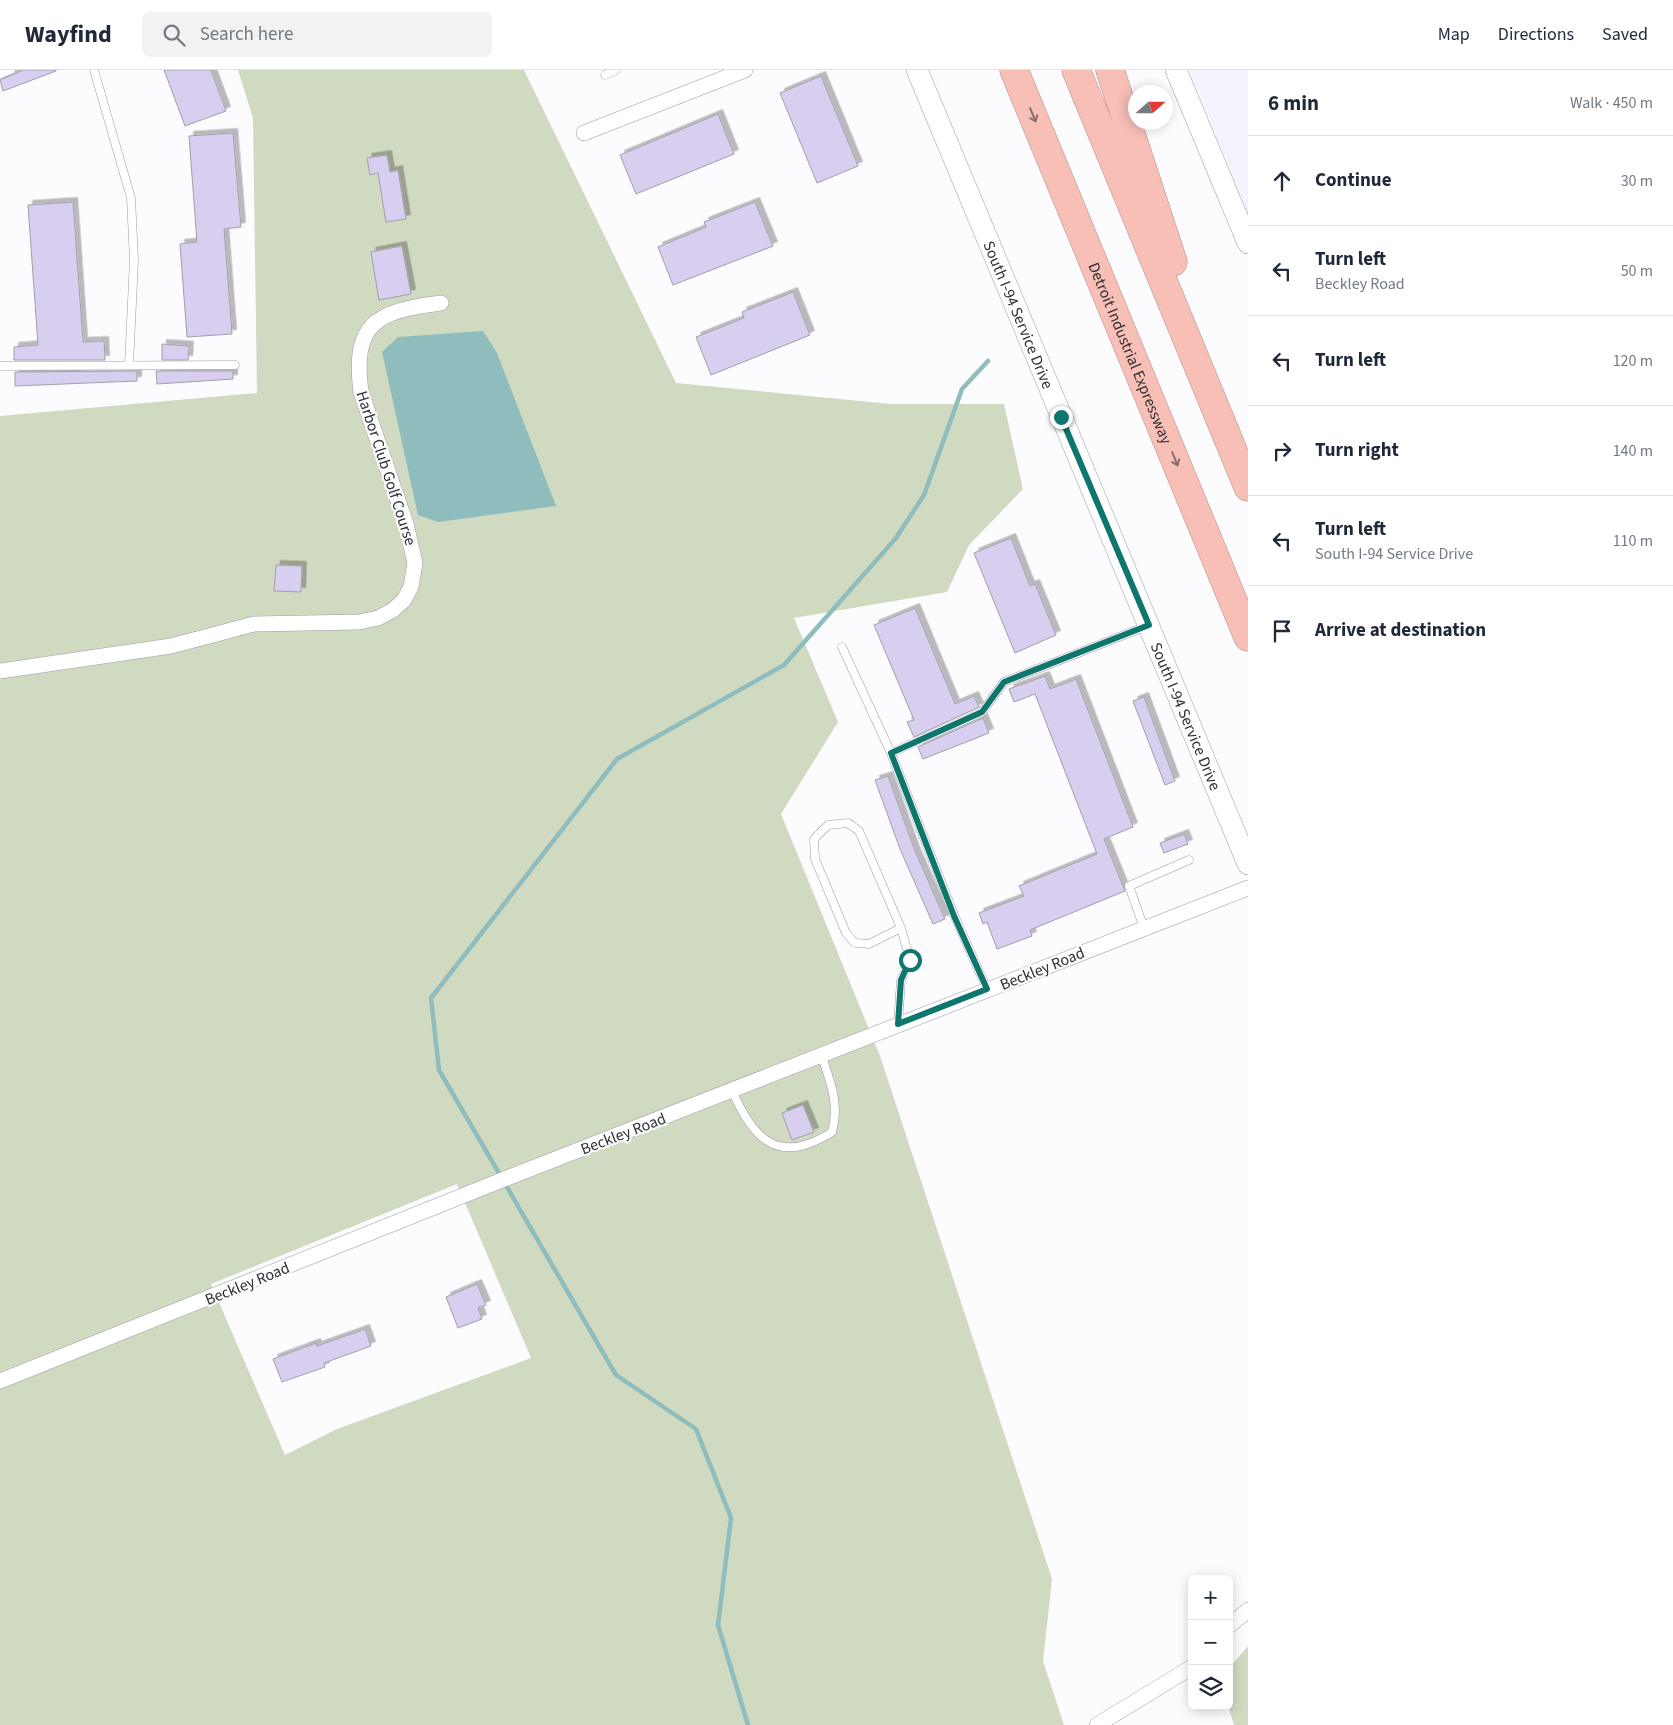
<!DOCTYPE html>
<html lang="en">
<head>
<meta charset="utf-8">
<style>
  :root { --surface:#fff; --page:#f2f2f3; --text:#1f2937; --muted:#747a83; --line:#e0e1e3 }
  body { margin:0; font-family:"Source Sans 3",sans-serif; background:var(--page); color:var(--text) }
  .controls { position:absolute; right:15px; bottom:15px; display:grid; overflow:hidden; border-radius:8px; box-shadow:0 2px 12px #0003 }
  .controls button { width:45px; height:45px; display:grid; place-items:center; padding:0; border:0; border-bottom:1px solid var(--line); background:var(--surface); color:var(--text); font:25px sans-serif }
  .compass { position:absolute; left:1128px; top:15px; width:45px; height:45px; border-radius:50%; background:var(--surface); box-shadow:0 2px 12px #0003; rotate:69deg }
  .stop { position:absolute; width:15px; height:15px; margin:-11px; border:4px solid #0f766e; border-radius:50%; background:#fff }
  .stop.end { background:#0f766e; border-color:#fff; box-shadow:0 1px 5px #0008 }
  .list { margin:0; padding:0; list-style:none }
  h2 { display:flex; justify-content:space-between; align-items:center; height:65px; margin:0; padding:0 20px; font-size:21px }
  h2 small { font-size:16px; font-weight:400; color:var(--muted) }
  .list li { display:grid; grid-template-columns:32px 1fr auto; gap:15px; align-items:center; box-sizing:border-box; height:90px; padding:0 20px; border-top:1px solid var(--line) }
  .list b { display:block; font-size:19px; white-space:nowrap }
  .list p { margin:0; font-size:16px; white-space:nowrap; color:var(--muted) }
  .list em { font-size:16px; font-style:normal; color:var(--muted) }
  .icon { flex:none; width:28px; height:28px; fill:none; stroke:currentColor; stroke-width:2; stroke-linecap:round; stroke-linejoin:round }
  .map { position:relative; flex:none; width:1248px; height:1655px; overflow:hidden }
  header { display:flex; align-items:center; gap:30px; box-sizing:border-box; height:70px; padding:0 25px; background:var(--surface); border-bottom:1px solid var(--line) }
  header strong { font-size:24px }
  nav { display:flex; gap:28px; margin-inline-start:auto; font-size:18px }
  .search { width:350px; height:45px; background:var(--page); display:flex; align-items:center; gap:12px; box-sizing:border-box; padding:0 18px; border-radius:8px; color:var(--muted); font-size:19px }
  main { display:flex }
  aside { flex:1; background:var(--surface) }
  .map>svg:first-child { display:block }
  .built { fill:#f5f2fe }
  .green { fill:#d0dac1; fill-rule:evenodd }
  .water { fill:#8fbcbc }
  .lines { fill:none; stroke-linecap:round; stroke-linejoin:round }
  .stream { stroke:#8fbcbc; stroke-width:4.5 }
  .building { fill:#d8cef0; stroke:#a19ea9; filter:url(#shadow) }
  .lane-casing { stroke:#9e9ba6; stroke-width:9 }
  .street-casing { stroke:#9e9ba6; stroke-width:16 }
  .secondary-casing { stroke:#9e9ba6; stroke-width:22 }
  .highway-casing { stroke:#b28d89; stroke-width:29 }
  .lane { stroke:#fff; stroke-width:8 }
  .street { stroke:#fff; stroke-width:15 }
  .secondary { stroke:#fff; stroke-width:21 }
  .highway { stroke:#f8bfb7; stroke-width:28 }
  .oneway { stroke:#8a706e }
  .route { stroke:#0f766e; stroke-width:6 }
  .labels { text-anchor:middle; stroke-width:4.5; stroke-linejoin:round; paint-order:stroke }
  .street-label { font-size:16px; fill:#302f33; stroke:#fcfbfe }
</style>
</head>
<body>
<header>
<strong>Wayfind</strong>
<div class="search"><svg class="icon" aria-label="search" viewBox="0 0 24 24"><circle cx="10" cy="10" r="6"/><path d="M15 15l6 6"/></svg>Search here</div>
<nav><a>Map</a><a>Directions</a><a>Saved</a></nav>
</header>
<main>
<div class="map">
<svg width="1248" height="1655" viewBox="0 0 1248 1655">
  <defs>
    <filter id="shadow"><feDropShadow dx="4.5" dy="-4.5" stdDeviation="0" flood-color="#0004"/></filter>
  </defs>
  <rect width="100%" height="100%" fill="#fcfbfe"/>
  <polygon class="built" points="1190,0 1248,0 1248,142"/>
  <g class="green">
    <path d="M238,0H524L676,313L891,334H1004L1023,419L969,475L947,522L794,548L838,652L781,744L880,986L1052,1509L1043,1591L1064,1655H0V346L257,323L253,48ZM457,1114L531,1288L337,1359L285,1385L211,1214Z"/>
    <polygon points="1248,1576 1248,1655 1234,1655 1228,1636 1229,1598"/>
  </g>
  <polygon class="water" points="483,261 497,283 556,436 438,452 418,445 382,282 398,267"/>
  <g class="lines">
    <polyline class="stream" points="748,1655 718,1555 731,1448 696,1359 616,1305 439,1000 431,928 617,689 784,595 896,468 924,425 962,319 988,291"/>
  </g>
  <g class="building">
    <polygon points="23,0 56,0 56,1 3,21 0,10"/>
    <polygon points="164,0 211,0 226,41 185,56"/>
    <polygon points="821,6 858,96 817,113 780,23"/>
    <polygon points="718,44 734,84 636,124 620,85"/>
    <polygon points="233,63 241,157 224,159 232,264 187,267 180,174 197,172 189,66"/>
    <polygon points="387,85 390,102 398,100 406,149 386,152 378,103 370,105 367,88"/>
    <polygon points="73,132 83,272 104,271 105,290 14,290 14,277 38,275 28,135"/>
    <polygon points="755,132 773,176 673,215 658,177 706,157 704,152"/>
    <polygon points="402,176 411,224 379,230 371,182"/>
    <polygon points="793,222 810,265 711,305 696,267 744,248 742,242"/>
    <polygon points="162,274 189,276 188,290 162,290"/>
    <polygon points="137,301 137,311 15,316 15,302"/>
    <polygon points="156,301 233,301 233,309 157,314"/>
    <polygon points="1011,468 1030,516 1035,514 1056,565 1015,583 974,483"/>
    <polygon points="276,495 302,496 301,522 274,521"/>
    <polygon points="915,538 955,634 974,626 979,637 914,667 907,652 914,650 874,555"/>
    <polygon points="1045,606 1050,619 1076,609 1133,757 1104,769 1125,821 1030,860 1032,866 997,879 987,852 983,854 979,843 1024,826 1019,816 1097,784 1035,624 1014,632 1009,619"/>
    <polygon points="1144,627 1175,711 1165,715 1133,631"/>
    <polygon points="983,648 989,663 923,689 918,677"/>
    <polygon points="888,706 915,781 945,849 933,854 900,779 875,710"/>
    <polygon points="1184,764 1188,774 1164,783 1160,773"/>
    <polygon points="803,1035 814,1062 792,1070 782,1043"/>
    <polygon points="477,1214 486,1235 478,1238 482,1249 458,1258 446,1227"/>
    <polygon points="365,1259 371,1276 324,1293 325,1297 282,1312 273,1289 316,1273 317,1276"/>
  </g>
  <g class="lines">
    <defs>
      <g id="lane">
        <polyline points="94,0 131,128 134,190 129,295"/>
        <polyline points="0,4 11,0"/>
        <polyline points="605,5 616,0"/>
        <polyline points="0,296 235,295"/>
        <polyline points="842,577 891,683 954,845 987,919"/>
        <polyline points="891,683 982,642 1004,612 1147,556"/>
        <polyline points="1144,858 1129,816 1189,790"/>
        <polyline points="898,954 901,910 910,890 901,858 859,761 848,753 828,755 814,769 815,789 846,863 855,873 869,874 901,858"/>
        <path d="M732,1020C753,1070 779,1096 832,1062C840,1034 830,1011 821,984"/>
      </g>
      <g id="street">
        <polyline points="584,63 745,0"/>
        <path d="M0,601L171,576L254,554L359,552L378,548L393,540L404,530L411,517L415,493L406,454L361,322C352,253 376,241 441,233"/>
        <polyline points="0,1311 502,1110 1248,818"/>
        <polyline points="1229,1556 1248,1540"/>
        <polyline points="1097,1655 1192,1597"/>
      </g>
      <g id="secondary">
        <path id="s1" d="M917,0L1248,794"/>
        <polyline points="1176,0 1248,173"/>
      </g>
      <g id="highway">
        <path id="s2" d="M1014,0L1248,567"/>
        <polyline points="1076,0 1248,417"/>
        <polyline points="1110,0 1173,192"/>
      </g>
    </defs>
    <use href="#lane" class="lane-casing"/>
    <use href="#street" class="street-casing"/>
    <use href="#secondary" class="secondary-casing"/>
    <use href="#highway" class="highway-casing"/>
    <use href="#lane" class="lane"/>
    <use href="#street" class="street"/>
    <use href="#secondary" class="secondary"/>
    <use href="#highway" class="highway"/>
  </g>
  <defs><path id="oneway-shaft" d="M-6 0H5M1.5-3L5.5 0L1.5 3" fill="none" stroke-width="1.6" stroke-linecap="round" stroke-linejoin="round" transform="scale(1.25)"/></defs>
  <g class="oneway">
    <use href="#oneway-shaft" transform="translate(1033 45) rotate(67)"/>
    <use href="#oneway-shaft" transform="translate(1175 389) rotate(68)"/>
  </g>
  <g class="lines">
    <polyline class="route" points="910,890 901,910 898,954 987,919 954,846 891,683 982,642 1004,612 1149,555 1061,347"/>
  </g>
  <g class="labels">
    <g class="street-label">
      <text dy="6" stroke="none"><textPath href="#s1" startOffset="265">South I-94 Service Drive</textPath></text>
      <text dy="6" stroke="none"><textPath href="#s2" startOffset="306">Detroit Industrial Expressway</textPath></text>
      <text transform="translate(387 398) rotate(72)" y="6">Harbor Club Golf Course</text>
      <text dy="6" stroke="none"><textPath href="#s1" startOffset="700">South I-94 Service Drive</textPath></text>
      <text transform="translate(1042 898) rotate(-22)" y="6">Beckley Road</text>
      <text transform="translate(623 1063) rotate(-21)" y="6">Beckley Road</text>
      <text transform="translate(247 1213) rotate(-22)" y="6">Beckley Road</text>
    </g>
  </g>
</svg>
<div class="controls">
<button>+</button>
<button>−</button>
<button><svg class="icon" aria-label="layers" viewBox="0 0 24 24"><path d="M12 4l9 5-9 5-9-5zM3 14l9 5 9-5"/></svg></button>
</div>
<svg class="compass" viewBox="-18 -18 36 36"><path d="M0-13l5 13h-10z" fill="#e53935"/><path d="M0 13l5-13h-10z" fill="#747a83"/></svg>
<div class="stop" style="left:910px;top:890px"></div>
<div class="stop end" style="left:1061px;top:347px"></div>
</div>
<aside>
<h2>6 min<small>Walk · 450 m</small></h2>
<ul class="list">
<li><svg class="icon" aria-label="ahead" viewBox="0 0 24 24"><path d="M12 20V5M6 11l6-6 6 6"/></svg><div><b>Continue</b></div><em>30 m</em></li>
<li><svg class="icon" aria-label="left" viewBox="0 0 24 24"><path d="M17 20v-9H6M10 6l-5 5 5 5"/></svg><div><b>Turn left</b><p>Beckley Road</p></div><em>50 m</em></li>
<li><svg class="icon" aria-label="left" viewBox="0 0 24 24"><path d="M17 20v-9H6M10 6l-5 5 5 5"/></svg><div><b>Turn left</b></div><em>120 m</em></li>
<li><svg class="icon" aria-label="right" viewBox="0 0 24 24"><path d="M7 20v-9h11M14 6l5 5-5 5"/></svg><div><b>Turn right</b></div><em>140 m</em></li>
<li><svg class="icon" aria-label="left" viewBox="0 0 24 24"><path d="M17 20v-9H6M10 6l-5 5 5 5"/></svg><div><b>Turn left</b><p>South I-94 Service Drive</p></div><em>110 m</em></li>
<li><svg class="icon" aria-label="arrive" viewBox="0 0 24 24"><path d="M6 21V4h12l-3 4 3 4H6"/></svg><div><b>Arrive at destination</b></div></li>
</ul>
</aside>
</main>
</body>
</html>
